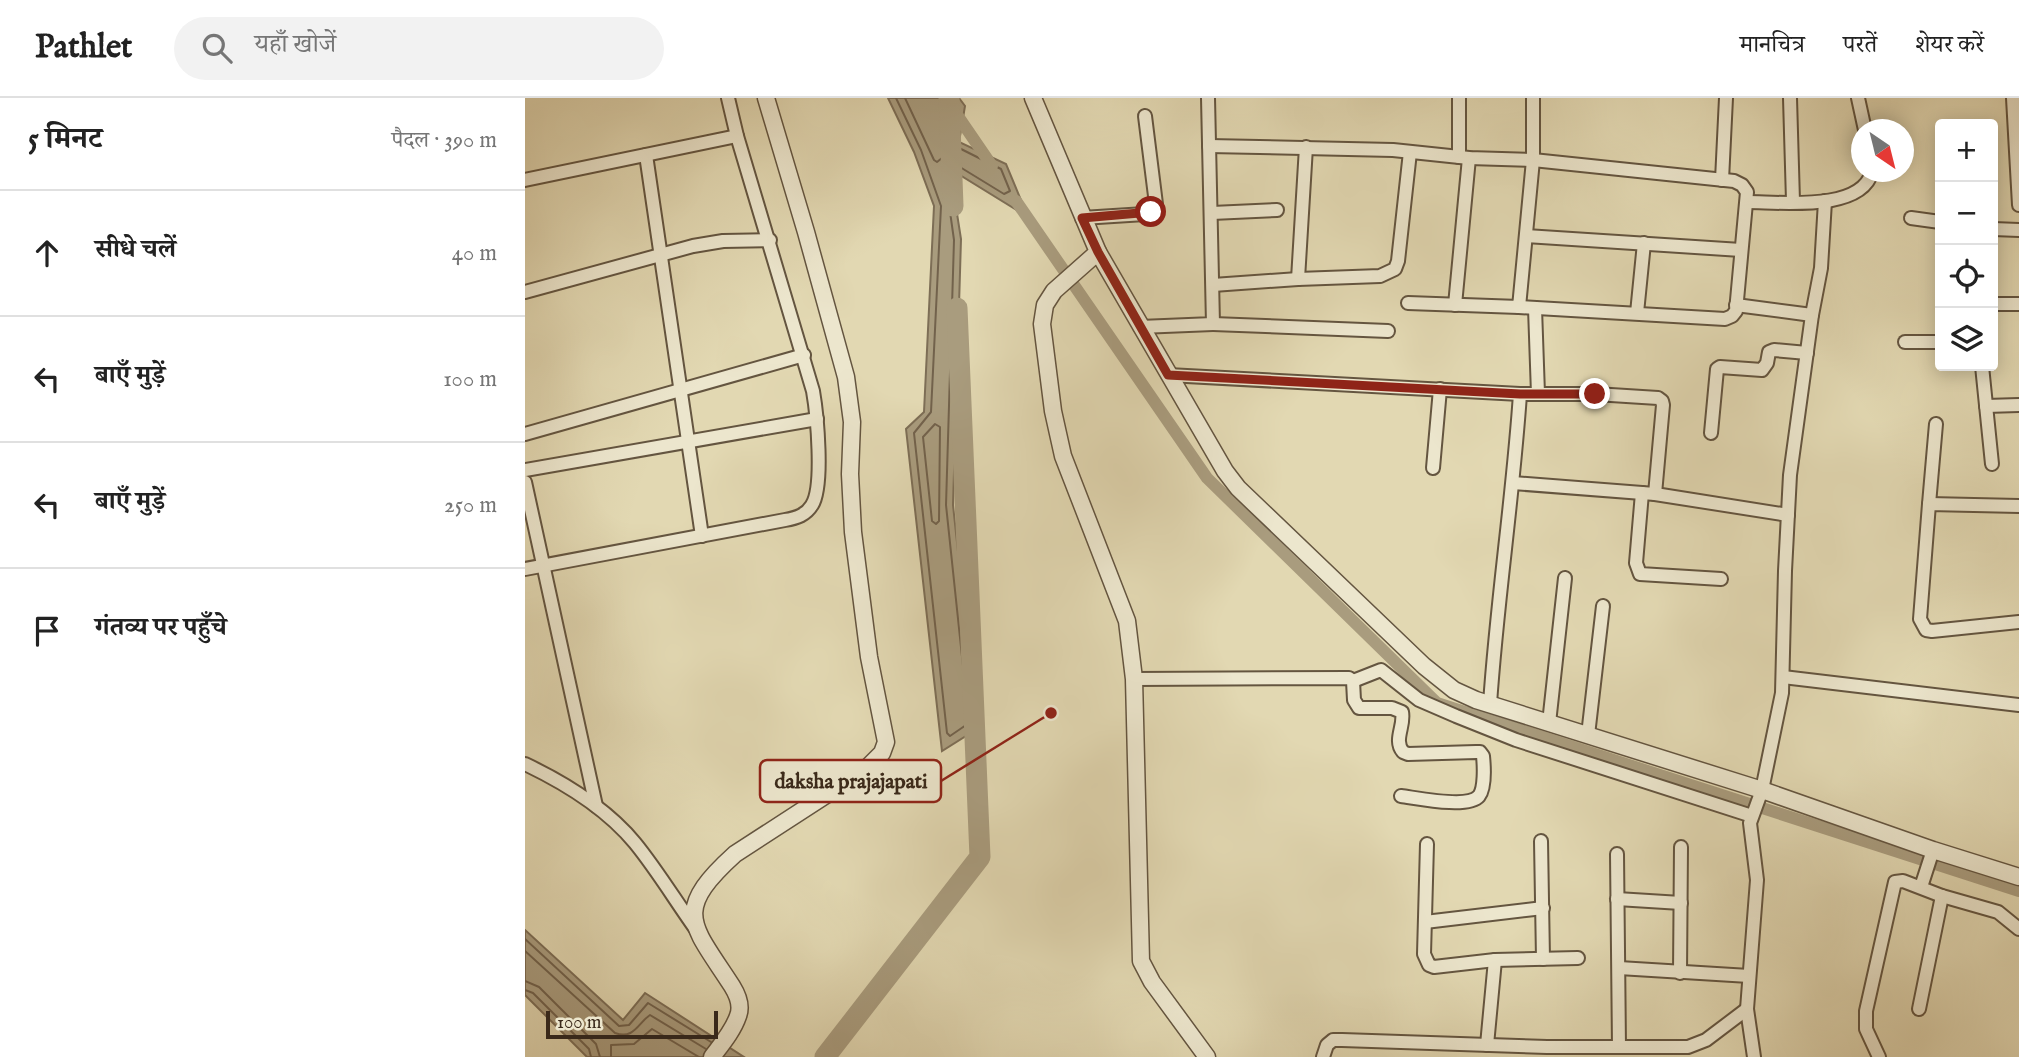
<!DOCTYPE html>
<html lang="hi">
<head>
<meta charset="utf-8">
<style>
  :root { --surface:#fff; --page:#f2f2f2; --text:#222; --muted:#767676; --line:#e0e0e0 }
  body { margin:0; font-family:"IM FELL English","Noto Serif Devanagari",serif; background:var(--page); color:var(--text) }
  .controls { position:absolute; right:21px; top:21px; display:grid; overflow:hidden; border-radius:7px; box-shadow:0 4px 18px #0003 }
  .controls button { width:63px; height:63px; display:grid; place-items:center; padding:0; border:0; border-bottom:2px solid var(--line); background:var(--surface); color:var(--text); font:35px sans-serif }
  .compass { position:absolute; left:1326px; top:21px; width:63px; height:63px; border-radius:50%; background:var(--surface); box-shadow:0 4px 18px #0003; rotate:145deg }
  .scale { position:absolute; left:21px; bottom:18px; width:172px; box-sizing:border-box; padding-left:7px; border:4px solid #3a291a; border-top:0; font-size:19px; line-height:24px; white-space:nowrap; color:#3a291a; -webkit-text-stroke:5px #ece6cd; paint-order:stroke }
  .stop { position:absolute; width:21px; height:21px; margin:-16px; border:5px solid #8f2418; border-radius:50%; background:#fff }
  .stop.end { background:#8f2418; border-color:#fff; box-shadow:0 2px 7px #0008 }
  .list { margin:0; padding:0; list-style:none }
  h2 { display:flex; justify-content:space-between; align-items:center; height:91px; margin:0; padding:0 28px; font-size:30px }
  h2 small { font-size:23px; font-weight:400; color:var(--muted) }
  .list li { display:grid; grid-template-columns:46px 1fr auto; gap:21px; align-items:center; box-sizing:border-box; height:126px; padding:0 28px; border-top:2px solid var(--line) }
  .list b { display:block; font-size:26px; white-space:nowrap }
  .list em { font-size:23px; font-style:normal; color:var(--muted) }
  .icon { flex:none; width:38px; height:38px; fill:none; stroke:currentColor; stroke-width:2; stroke-linecap:round; stroke-linejoin:round }
  .map { position:relative; flex:none; width:1494px; height:959px; overflow:hidden }
  header { display:flex; align-items:center; gap:42px; box-sizing:border-box; height:98px; padding:0 35px; background:var(--surface); border-bottom:2px solid var(--line) }
  header strong { font-size:33px }
  nav { display:flex; gap:38px; margin-inline-start:auto; font-size:24px }
  .search { width:490px; height:63px; background:var(--page); display:flex; align-items:center; gap:18px; box-sizing:border-box; padding:0 24px; border-radius:38px; color:var(--muted); font-size:26px }
  main { display:flex }
  aside { flex:1; background:var(--surface) }
  .map>svg:first-child { display:block }
  .water { fill:#a99c7e; stroke:#7d6e56; stroke-width:2 }
  .lines { fill:none; stroke-linecap:round; stroke-linejoin:round }
  .shore { stroke:#72624c; stroke-width:2 }
  .canal { stroke:#a99c7e; stroke-width:12 }
  .river { stroke:#a99c7e; stroke-width:21 }
  .minor-casing { stroke:#645540; stroke-width:16 }
  .tertiary-casing { stroke:#645540; stroke-width:19 }
  .minor { stroke:#ece6cd; stroke-width:12 }
  .tertiary { stroke:#ece6cd; stroke-width:16 }
  .route { stroke:#8f2418; stroke-width:9 }
  .leader { fill:none; stroke:#8f2418; stroke-width:2.5 }
  .callout-dot { fill:#8f2418; stroke:#ece6cd; stroke-width:2.5 }
  .callout { fill:#ece6cd; stroke:#8f2418; stroke-width:2.5 }
  .callout-label { font-size:21px; text-anchor:middle; font-weight:bold; fill:#3a291a }
</style>
</head>
<body>
<header>
<strong>Pathlet</strong>
<div class="search"><svg class="icon" aria-label="search" viewBox="0 0 24 24"><circle cx="10" cy="10" r="6"/><path d="M15 15l6 6"/></svg>यहाँ खोजें</div>
<nav><a>मानचित्र</a><a>परतें</a><a>शेयर करें</a></nav>
</header>
<main>
<aside>
<h2>5 मिनट<small>पैदल · 390 m</small></h2>
<ul class="list">
<li><svg class="icon" aria-label="ahead" viewBox="0 0 24 24"><path d="M12 20V5M6 11l6-6 6 6"/></svg><div><b>सीधे चलें</b></div><em>40 m</em></li>
<li><svg class="icon" aria-label="left" viewBox="0 0 24 24"><path d="M17 20v-9H6M10 6l-5 5 5 5"/></svg><div><b>बाएँ मुड़ें</b></div><em>100 m</em></li>
<li><svg class="icon" aria-label="left" viewBox="0 0 24 24"><path d="M17 20v-9H6M10 6l-5 5 5 5"/></svg><div><b>बाएँ मुड़ें</b></div><em>250 m</em></li>
<li><svg class="icon" aria-label="arrive" viewBox="0 0 24 24"><path d="M6 21V4h12l-3 4 3 4H6"/></svg><div><b>गंतव्य पर पहुँचे</b></div></li>
</ul>
</aside>
<div class="map">
<svg width="1494" height="959" viewBox="0 0 1494 959">
  <rect width="100%" height="100%" fill="#e2d8b2"/>
  <filter id="stains"><feTurbulence type="fractalNoise" baseFrequency=".00286" numOctaves="4"/><feColorMatrix values="0 0 0 0 .2 0 0 0 0 .09 0 0 0 0 .02 0 0 0 .5 -.17"/></filter>
  <radialGradient id="worn" r=".72"><stop offset=".6" stop-color="#630" stop-opacity="0"/><stop offset="1" stop-color="#630" stop-opacity=".3"/></radialGradient>
  <g class="water">
    <polygon points="363,0 434,0 440,8 434,44 481,66 503,119 425,71 436,141 428,407 452,631 417,653 381,331 399,314 409,108 389,54"/>
    <polygon points="0,832 98,922 120,895 219,959 62,959 0,897"/>
  </g>
  <g class="lines">
    <g class="shore">
      <polyline points="371,0 396,52 416,108 406,314 389,335 422,635 425,638 444,625 421,407 429,142 419,71 423,66 430,66 479,96 485,93 476,71 428,47 432,11 429,0"/>
      <polyline points="380,0 409,62 412,64 422,56 418,43 423,13 420,0"/>
      <polygon points="410,326 415,329 414,423 411,426 407,423 398,339"/>
      <polyline points="0,841 94,928 104,927 123,905 186,944"/>
      <path d="M0,853L90,935C109,942 113,925 125,917L181,951"/>
      <polyline points="0,883 14,889 71,946 75,959"/>
      <polyline points="0,892 8,895 64,951 66,959"/>
      <polyline points="86,959 86,947 109,946 127,931 174,959"/>
    </g>
    <g class="canal">
      <polyline points="428,11 467,68"/>
      <polyline points="491,103 682,380 912,605 1494,793"/>
    </g>
    <g class="river">
      <polyline points="424,0 428,108"/>
      <polyline points="300,959 455,759 432,210"/>
    </g>
    <defs>
      <g id="minor">
        <polyline points="934,0 934,59"/>
        <polyline points="1265,0 1268,103"/>
        <polyline points="1333,0 1340,32"/>
        <polyline points="1488,0 1494,107"/>
        <polyline points="684,48 868,52 944,60 1008,62 1209,83 1217,87 1222,94 1211,213 1207,218 1200,221 994,209"/>
        <polyline points="121,57 177,438"/>
        <polyline points="0,82 212,38"/>
        <polyline points="1197,82 1201,0"/>
        <path d="M1222,104C1256,104 1336,114 1347,74"/>
        <polyline points="687,115 752,112"/>
        <polyline points="557,120 620,116 626,114 631,106 620,18"/>
        <polyline points="1386,120 1415,124"/>
        <polyline points="1468,131 1494,132"/>
        <polyline points="1001,138 1216,152"/>
        <polyline points="773,181 781,49"/>
        <polyline points="688,187 773,181 855,178 870,171 873,163 885,54"/>
        <polyline points="0,194 168,148 198,143 245,142"/>
        <polyline points="883,205 994,209 1008,62 1008,0"/>
        <polyline points="1468,206 1494,206"/>
        <polyline points="930,207 944,60"/>
        <polyline points="1211,207 1287,217"/>
        <polyline points="1010,210 1013,296"/>
        <polyline points="1112,215 1119,145"/>
        <polyline points="688,226 863,233"/>
        <polyline points="615,229 688,226 683,0"/>
        <polyline points="1380,244 1415,244"/>
        <polyline points="1457,268 1467,366"/>
        <polyline points="643,277 995,296 1070,296 1133,300 1137,303 1138,307 1130,396"/>
        <polyline points="1461,308 1494,307"/>
        <polyline points="1186,335 1192,271 1195,269 1237,272 1242,265 1244,254 1249,252 1282,255"/>
        <polyline points="0,336 279,257"/>
        <polyline points="908,370 915,291"/>
        <polyline points="0,372 292,321"/>
        <polyline points="0,384 71,708"/>
        <polyline points="988,385 1130,396 1263,417"/>
        <polyline points="1117,395 1111,465 1115,476 1196,481"/>
        <polyline points="1404,406 1411,326"/>
        <polyline points="1494,408 1404,406 1395,521 1401,532 1407,533 1494,524"/>
        <path d="M0,471L260,422C272,420 281,417 287,407C299,388 292,316 288,293L212,38L203,0"/>
        <polyline points="1258,579 1494,607"/>
        <path d="M609,581L824,580L828,583L829,602L834,610H867L877,614C880,628 868,642 878,654L883,656L951,654H955L958,658C959,668 960,690 954,698C943,711 892,700 876,698"/>
        <polyline points="828,583 856,572 894,602 931,618 991,642 1227,718"/>
        <path d="M965,606C972,502 988,400 995,296"/>
        <polyline points="1024,625 1040,480"/>
        <polyline points="1063,637 1078,508"/>
        <path d="M0,666C40,685 82,711 110,745C132,772 150,802 170,830"/>
        <polyline points="1016,743 1018,861"/>
        <polyline points="902,746 899,856 904,867 909,869 970,862 1053,860"/>
        <polyline points="1092,756 1094,949"/>
        <polyline points="1396,789 1408,752"/>
        <polyline points="1092,801 1156,805"/>
        <polyline points="900,824 1018,810"/>
        <polyline points="1094,870 1224,878"/>
        <polyline points="1155,875 1156,749"/>
        <polyline points="1394,911 1417,798"/>
        <polyline points="962,947 970,862"/>
        <polyline points="798,959 802,947 808,942 817,942 1022,949 1163,949 1181,942 1222,911"/>
        <polyline points="1229,959 1222,911 1232,782 1225,725 1237,692 1257,595 1260,473 1265,377 1287,217 1296,170 1300,103"/>
        <polyline points="1354,959 1341,931 1341,913 1370,784 1378,783 1417,798 1473,814 1494,831"/>
      </g>
      <g id="tertiary">
        <polyline points="508,0 573,154 529,193 520,207 517,226 528,313 538,358 602,523 609,581 616,863 627,884 682,959"/>
        <polyline points="573,154 700,373 713,390 899,568 929,592 951,602 1237,692 1408,752 1494,779"/>
        <path d="M187,959C196,947 208,933 213,918C217,908 212,896 207,888C167,826 146,814 210,756L341,671L357,655L361,644L344,559L328,434L325,376L327,324L321,279L281,134L241,0"/>
      </g>
    </defs>
    <use href="#minor" class="minor-casing"/>
    <use href="#tertiary" class="tertiary-casing"/>
    <use href="#minor" class="minor"/>
    <use href="#tertiary" class="tertiary"/>
  </g>
  <g class="lines">
    <polyline class="route" points="626,114 557,120 573,154 643,277 995,296 1070,296"/>
  </g>
  <path class="leader" d="M526 615L416 683"/>
  <circle class="callout-dot" cx="526" cy="615" r="7"/>
  <rect class="callout" x="235" y="662" width="181" height="42" rx="7"/>
  <g class="callout-label">
    <text x="326" y="690">daksha prajajapati</text>
  </g>
  <rect width="100%" height="100%" filter="url(#stains)"/>
  <rect width="100%" height="100%" fill="url(#worn)"/>
</svg>
<div class="controls">
<button>+</button>
<button>−</button>
<button><svg class="icon" aria-label="locate" viewBox="0 0 24 24"><circle cx="12" cy="12" r="6"/><path d="M12 2v4M12 18v4M2 12h4M18 12h4"/></svg></button>
<button><svg class="icon" aria-label="layers" viewBox="0 0 24 24"><path d="M12 4l9 5-9 5-9-5zM3 14l9 5 9-5"/></svg></button>
</div>
<svg class="compass" viewBox="-18 -18 36 36"><path d="M0-13l5 13h-10z" fill="#e53935"/><path d="M0 13l5-13h-10z" fill="#767676"/></svg>
<div class="scale">100 m</div>
<div class="stop" style="left:626px;top:114px"></div>
<div class="stop end" style="left:1070px;top:296px"></div>
</div>
</main>
</body>
</html>
